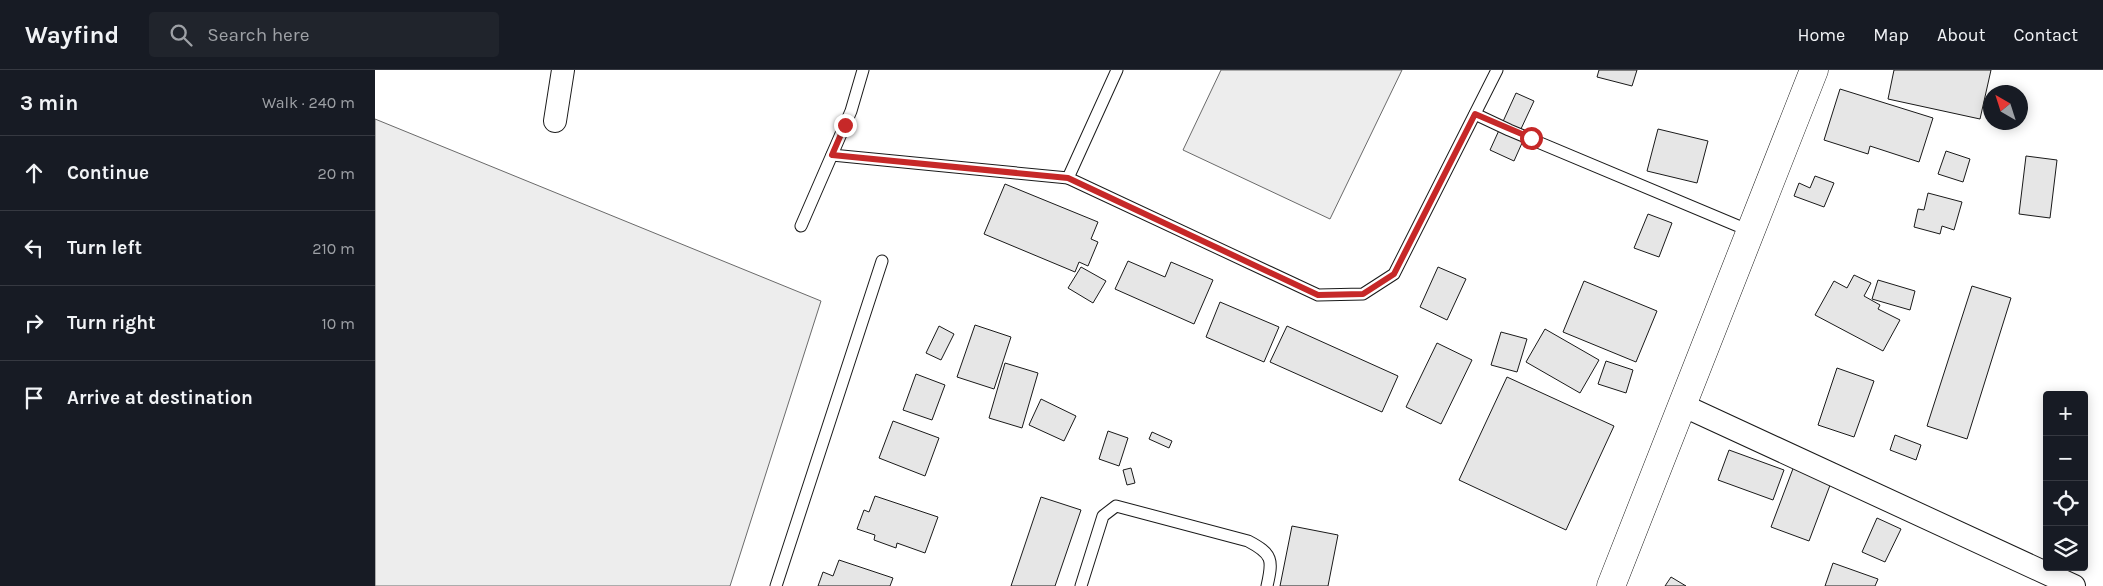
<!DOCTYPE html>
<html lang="en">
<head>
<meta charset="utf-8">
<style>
  :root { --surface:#171b24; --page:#20242c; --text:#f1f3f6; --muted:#9ea1a6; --line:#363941 }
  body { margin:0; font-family:Karla,sans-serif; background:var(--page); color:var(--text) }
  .controls { position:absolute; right:15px; bottom:15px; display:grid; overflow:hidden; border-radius:5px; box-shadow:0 2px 12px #0003 }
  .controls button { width:45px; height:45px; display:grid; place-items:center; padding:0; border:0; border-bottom:1px solid var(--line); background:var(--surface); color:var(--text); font:25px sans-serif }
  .compass { position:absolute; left:1608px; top:15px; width:45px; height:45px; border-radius:50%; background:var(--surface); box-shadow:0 2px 12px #0003; rotate:321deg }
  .stop { position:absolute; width:15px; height:15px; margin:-11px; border:4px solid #c62828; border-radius:50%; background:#fff }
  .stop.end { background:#c62828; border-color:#fff; box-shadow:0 1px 5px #0008 }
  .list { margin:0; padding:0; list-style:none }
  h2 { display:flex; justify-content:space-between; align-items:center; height:65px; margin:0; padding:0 20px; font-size:21px }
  h2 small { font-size:16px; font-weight:400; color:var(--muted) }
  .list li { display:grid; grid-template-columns:32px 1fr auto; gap:15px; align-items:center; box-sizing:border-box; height:75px; padding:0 20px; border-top:1px solid var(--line) }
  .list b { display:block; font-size:19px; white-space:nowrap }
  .list em { font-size:16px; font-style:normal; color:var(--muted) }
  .icon { flex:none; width:28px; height:28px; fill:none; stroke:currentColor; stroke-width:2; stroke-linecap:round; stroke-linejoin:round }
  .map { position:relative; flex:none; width:1728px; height:516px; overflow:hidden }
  header { display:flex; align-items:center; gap:30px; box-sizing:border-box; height:70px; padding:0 25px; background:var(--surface); border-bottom:1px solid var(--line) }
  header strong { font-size:24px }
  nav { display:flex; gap:28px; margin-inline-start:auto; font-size:18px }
  .search { width:350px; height:45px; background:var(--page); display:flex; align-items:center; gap:12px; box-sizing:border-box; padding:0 18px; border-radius:5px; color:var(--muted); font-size:19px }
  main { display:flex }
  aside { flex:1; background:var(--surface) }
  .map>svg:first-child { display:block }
  .built { fill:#ededed; stroke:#6a6a6a }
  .building { fill:#e6e6e6; stroke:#1a1a1a }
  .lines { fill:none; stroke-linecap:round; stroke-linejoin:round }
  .service-casing { stroke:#1a1a1a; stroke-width:13 }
  .minor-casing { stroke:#1a1a1a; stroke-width:24 }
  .trunk-casing { stroke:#1a1a1a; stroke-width:29 }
  .service { stroke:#fff; stroke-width:11 }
  .minor { stroke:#fff; stroke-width:22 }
  .trunk { stroke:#fff; stroke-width:28 }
  .route { stroke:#c62828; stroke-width:6 }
</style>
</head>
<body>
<header>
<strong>Wayfind</strong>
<div class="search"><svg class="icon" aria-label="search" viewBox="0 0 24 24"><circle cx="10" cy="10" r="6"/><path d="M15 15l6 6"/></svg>Search here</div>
<nav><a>Home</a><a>Map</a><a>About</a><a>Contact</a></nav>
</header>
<main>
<aside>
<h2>3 min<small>Walk · 240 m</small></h2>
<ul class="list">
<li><svg class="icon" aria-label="ahead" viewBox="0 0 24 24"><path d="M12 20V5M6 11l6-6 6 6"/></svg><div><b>Continue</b></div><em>20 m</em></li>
<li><svg class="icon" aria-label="left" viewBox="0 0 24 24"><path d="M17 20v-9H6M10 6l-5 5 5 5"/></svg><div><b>Turn left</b></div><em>210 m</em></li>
<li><svg class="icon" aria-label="right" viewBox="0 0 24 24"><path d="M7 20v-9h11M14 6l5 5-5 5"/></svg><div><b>Turn right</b></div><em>10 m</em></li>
<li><svg class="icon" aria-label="arrive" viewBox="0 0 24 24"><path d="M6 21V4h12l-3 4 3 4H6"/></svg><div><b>Arrive at destination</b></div></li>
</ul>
</aside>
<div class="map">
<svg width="1728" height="516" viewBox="0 0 1728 516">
  <rect width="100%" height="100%" fill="#fff"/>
  <g class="built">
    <polygon points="846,0 1027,0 955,149 808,80"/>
    <polygon points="0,49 446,231 355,516 0,516"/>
  </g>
  <g class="building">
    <polygon points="1224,0 1262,0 1257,16 1222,7"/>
    <polygon points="1519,0 1616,0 1605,49 1513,29"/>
    <polygon points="1465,19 1558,48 1544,92 1495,76 1493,84 1449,70"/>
    <polygon points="1141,23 1159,31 1145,61 1151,64 1139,91 1115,80"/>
    <polygon points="1283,59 1333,71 1322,113 1272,101"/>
    <polygon points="1571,81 1595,89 1588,112 1563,104"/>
    <polygon points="1651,86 1682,90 1675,148 1644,144"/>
    <polygon points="1440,106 1459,113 1449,137 1419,126 1424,113 1435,118"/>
    <polygon points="630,114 723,152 716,169 723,172 713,196 704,192 700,202 609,164"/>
    <polygon points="1553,123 1587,132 1579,160 1567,156 1565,164 1539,157 1543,139 1549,140"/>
    <polygon points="1273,144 1297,153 1284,187 1259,178"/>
    <polygon points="753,191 790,207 796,192 838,210 819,254 740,219"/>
    <polygon points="706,197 731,211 718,233 693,218"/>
    <polygon points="1063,197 1091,209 1072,250 1045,237"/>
    <polygon points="1479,205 1496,213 1489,226 1505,235 1503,239 1525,250 1508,281 1440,245 1459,211 1472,218"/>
    <polygon points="1503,210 1540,221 1535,240 1497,229"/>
    <polygon points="1209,211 1282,241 1261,292 1188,262"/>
    <polygon points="1597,216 1636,228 1592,369 1552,356"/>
    <polygon points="845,232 904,257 889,292 831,267"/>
    <polygon points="600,255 636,267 619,319 582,307"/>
    <polygon points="564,256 579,264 566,290 551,283"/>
    <polygon points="912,256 1023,306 1007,342 895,292"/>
    <polygon points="1170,259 1224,290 1205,323 1151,292"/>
    <polygon points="1126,262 1152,269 1142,302 1116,295"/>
    <polygon points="1062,273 1097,290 1066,354 1031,337"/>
    <polygon points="1231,291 1258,300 1251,323 1223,314"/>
    <polygon points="630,293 663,303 647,358 614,348"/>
    <polygon points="1462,298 1499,311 1479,367 1443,355"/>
    <polygon points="541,304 570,315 557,350 528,340"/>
    <polygon points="1132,307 1239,356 1191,460 1084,410"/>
    <polygon points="666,329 701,346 689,371 654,355"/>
    <polygon points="518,351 564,368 550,406 504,388"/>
    <polygon points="733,361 753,368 744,396 724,389"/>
    <polygon points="777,362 797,371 794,378 774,369"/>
    <polygon points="1520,365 1546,375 1541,390 1515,380"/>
    <polygon points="1354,380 1409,400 1398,430 1343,410"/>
    <polygon points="1419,396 1457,410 1434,471 1396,457"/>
    <polygon points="756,398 760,413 752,415 748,400"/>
    <polygon points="500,426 563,447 550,483 522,473 521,478 499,470 500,465 482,459 489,440 494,442"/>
    <polygon points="666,427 706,440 680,516 636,516"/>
    <polygon points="1502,448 1526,459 1510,492 1487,482"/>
    <polygon points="917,456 963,465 953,516 905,516"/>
    <polygon points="464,490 518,508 515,516 443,516 448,502 458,506"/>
    <polygon points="1458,493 1503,509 1500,516 1450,516"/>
    <polygon points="1296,507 1311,516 1290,516"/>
  </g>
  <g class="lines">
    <defs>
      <g id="service">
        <polyline points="1100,44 1134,60 1375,161"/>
        <polyline points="457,85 693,108 943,225 988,224 1019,204 1122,0"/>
        <polyline points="693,108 742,0"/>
        <polyline points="426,156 476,41 488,0"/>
        <polyline points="401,516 507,191"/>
        <path d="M706,516L728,446L741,436L873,471C898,484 898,490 892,516"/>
      </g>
      <g id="minor">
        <polyline points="180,51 188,0"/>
        <polyline points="1307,335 1699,516"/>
      </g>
      <polyline id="trunk" points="1236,516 1439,0"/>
    </defs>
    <use href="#service" class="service-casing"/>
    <use href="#minor" class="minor-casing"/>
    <use href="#trunk" class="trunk-casing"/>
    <use href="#service" class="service"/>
    <use href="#minor" class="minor"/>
    <use href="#trunk" class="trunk"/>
  </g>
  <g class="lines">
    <polyline class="route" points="470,55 457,85 693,108 943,225 988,224 1019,204 1100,44 1156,68"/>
  </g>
</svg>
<div class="controls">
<button>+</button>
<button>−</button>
<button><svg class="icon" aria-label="locate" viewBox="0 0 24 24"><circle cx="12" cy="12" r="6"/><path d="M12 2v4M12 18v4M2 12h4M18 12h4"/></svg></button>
<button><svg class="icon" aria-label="layers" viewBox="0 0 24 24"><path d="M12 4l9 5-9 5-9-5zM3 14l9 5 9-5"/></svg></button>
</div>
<svg class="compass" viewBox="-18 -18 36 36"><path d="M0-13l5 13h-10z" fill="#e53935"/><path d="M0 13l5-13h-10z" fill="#9ea1a6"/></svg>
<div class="stop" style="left:1156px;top:68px"></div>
<div class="stop end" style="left:470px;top:55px"></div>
</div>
</main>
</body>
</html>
